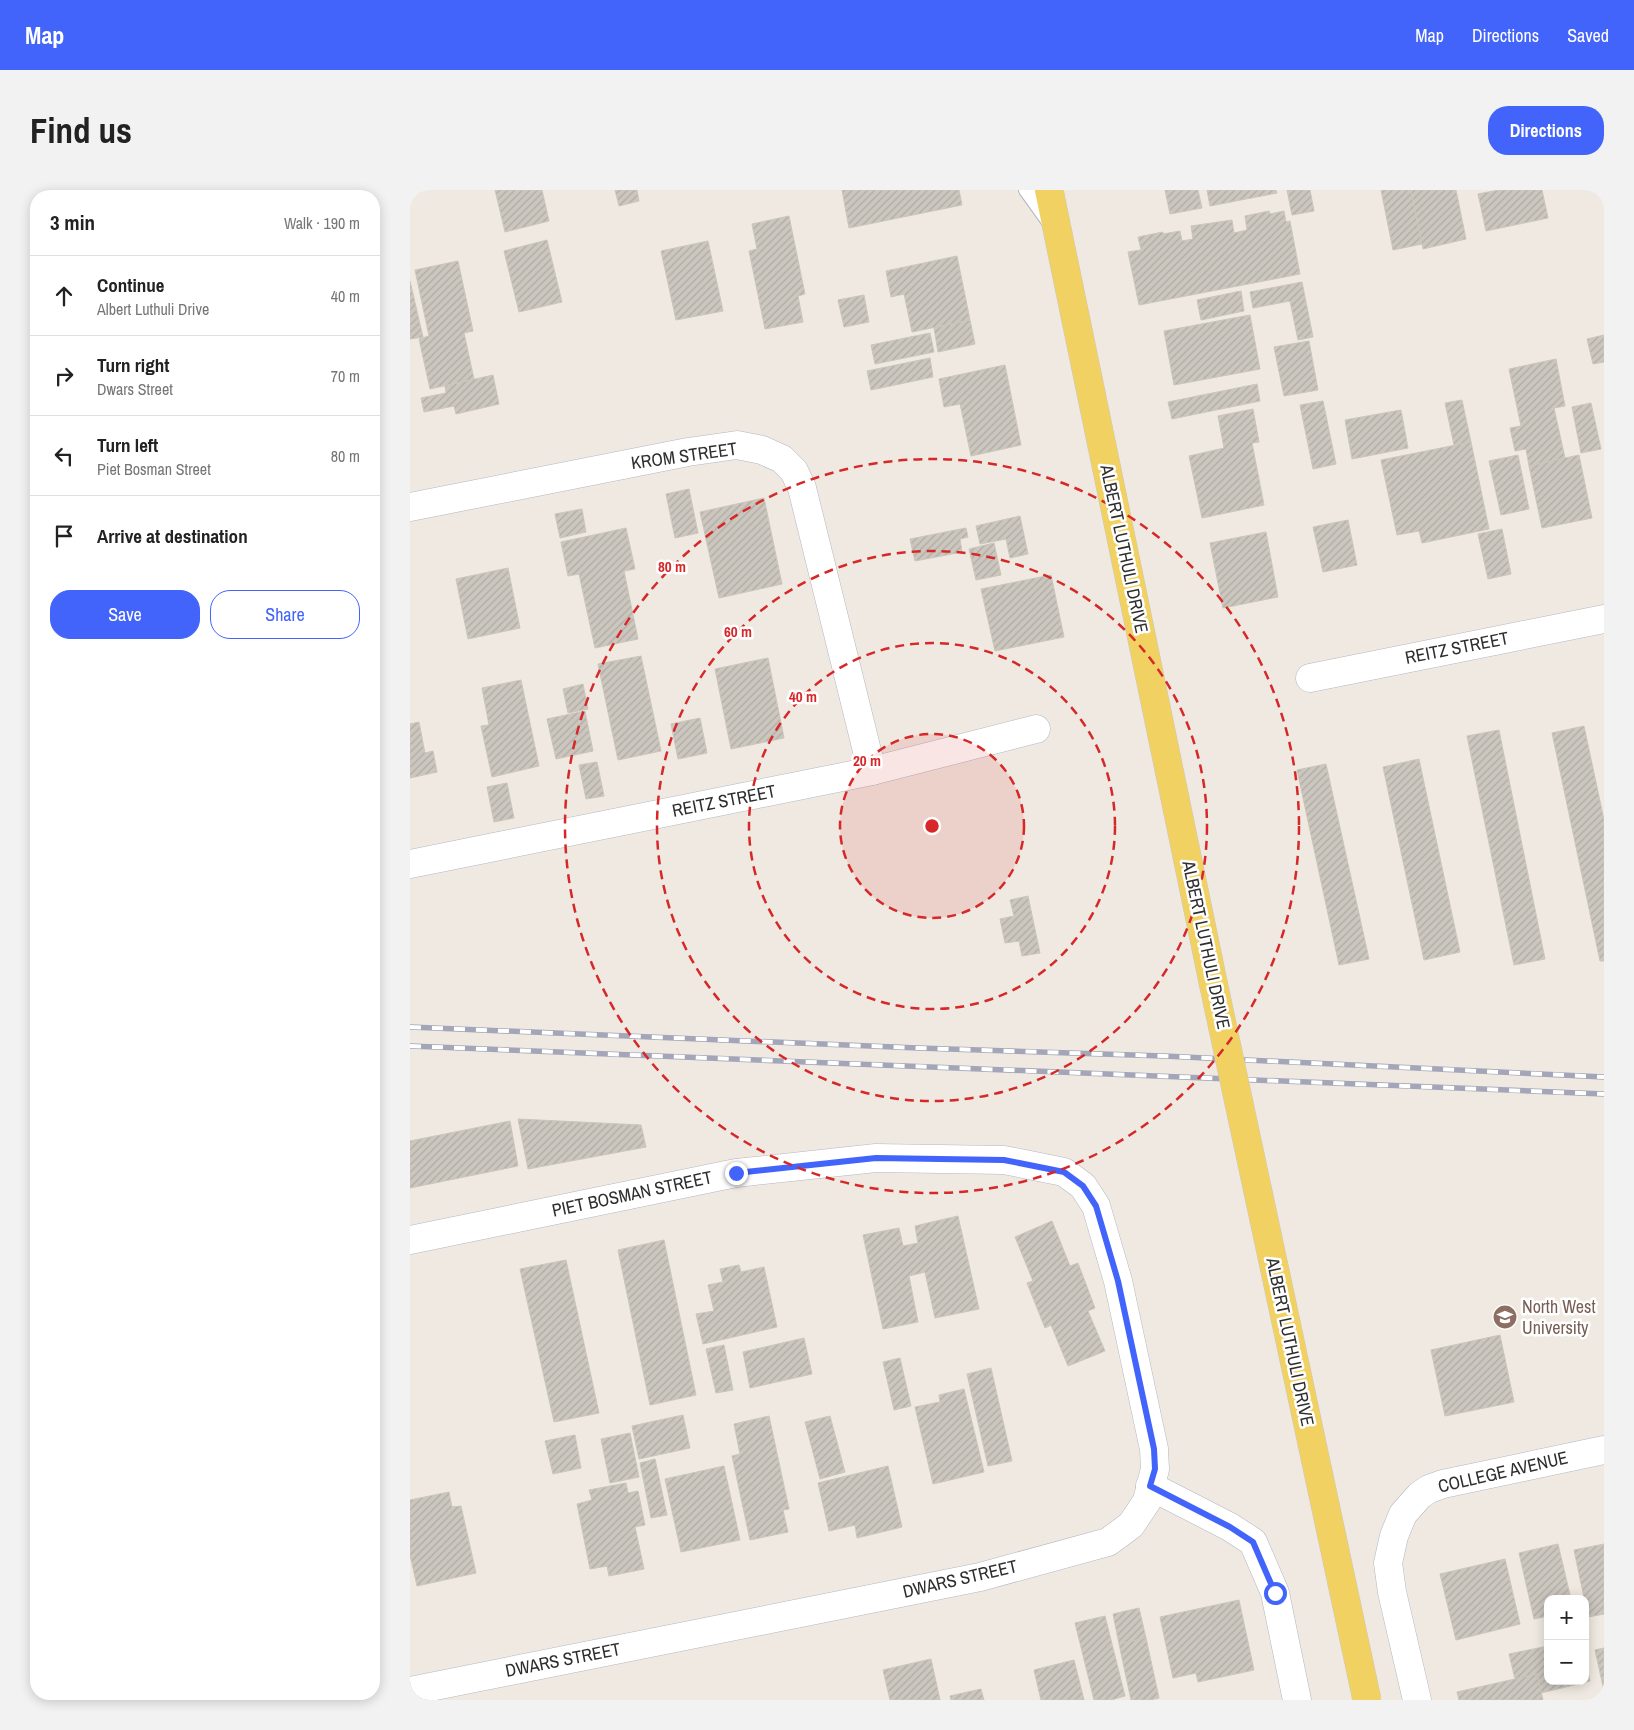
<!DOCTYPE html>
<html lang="en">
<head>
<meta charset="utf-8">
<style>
  :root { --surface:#fff; --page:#f2f2f2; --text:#222; --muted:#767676; --line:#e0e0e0; --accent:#4264fb }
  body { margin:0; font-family:"Archivo Narrow",sans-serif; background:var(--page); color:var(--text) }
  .controls { position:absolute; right:15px; bottom:15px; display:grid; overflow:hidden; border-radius:10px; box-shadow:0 2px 12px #0003 }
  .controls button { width:45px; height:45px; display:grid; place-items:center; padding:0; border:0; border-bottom:1px solid var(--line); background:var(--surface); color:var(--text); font:25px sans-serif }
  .stop { position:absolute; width:15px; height:15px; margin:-11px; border:4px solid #4264fb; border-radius:50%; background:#fff }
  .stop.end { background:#4264fb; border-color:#fff; box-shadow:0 1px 5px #0008 }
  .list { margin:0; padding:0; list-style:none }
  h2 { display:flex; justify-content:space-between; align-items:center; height:65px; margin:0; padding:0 20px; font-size:21px }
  h2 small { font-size:16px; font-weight:400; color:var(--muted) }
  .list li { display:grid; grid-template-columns:32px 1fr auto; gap:15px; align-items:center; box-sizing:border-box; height:80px; padding:0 20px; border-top:1px solid var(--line) }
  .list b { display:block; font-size:19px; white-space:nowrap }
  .list p { margin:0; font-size:16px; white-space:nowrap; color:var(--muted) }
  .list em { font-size:16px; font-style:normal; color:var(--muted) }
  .actions { display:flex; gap:10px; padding:15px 20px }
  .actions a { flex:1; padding:11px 0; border:1px solid var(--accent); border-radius:20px; text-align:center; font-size:18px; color:var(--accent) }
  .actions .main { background:var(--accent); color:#fff }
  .icon { flex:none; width:28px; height:28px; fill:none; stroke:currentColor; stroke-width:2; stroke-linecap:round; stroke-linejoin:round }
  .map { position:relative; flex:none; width:1194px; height:1510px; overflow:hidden; border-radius:20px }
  header { display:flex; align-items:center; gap:30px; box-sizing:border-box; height:70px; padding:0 25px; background:var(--accent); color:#fff }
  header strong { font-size:24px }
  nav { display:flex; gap:28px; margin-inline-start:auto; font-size:18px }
  .intro { display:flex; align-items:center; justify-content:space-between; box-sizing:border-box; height:120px; padding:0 30px }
  h1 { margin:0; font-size:35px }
  .button { padding:12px 22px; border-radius:20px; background:var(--accent); color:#fff; font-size:18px; font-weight:700 }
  main { display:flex; gap:30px; padding:0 30px }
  aside { flex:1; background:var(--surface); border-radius:20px; box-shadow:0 2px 12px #0003 }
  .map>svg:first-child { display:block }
  .building { fill:url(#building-hatch); stroke:#cbc5ba }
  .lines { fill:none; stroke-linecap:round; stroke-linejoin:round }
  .service-casing { stroke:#b4b7c1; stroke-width:16 }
  .minor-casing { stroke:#b4b7c1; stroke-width:29 }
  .primary-casing { stroke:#c9c9c9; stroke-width:29 }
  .service { stroke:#fff; stroke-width:14 }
  .minor { stroke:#fff; stroke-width:28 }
  .primary { stroke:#f2d163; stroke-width:28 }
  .rail-casing { stroke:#a3a6b8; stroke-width:5.5 }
  .rail { stroke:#fff; stroke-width:4; stroke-dasharray:11; stroke-linecap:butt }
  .primary-bridge-casing { stroke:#c9c9c9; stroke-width:29; stroke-linecap:butt }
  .primary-bridge { stroke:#f2d163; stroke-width:28 }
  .route { stroke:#4264fb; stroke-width:6 }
  .ring { fill:none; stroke:#d62828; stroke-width:2.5; stroke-dasharray:9 6 }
  .labels { text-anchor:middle; stroke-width:5; stroke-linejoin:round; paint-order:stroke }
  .street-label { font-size:18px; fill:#2e2e2e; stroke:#fff }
  .education-label { font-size:18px; fill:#785e54; stroke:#fff; text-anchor:start }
  .centre { fill:#d62828; stroke:#fff; stroke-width:2.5 }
  .ring-label { font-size:15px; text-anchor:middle; font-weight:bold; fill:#d62828; stroke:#fff; stroke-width:5; stroke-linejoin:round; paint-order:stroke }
</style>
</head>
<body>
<header>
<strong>Map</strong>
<nav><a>Map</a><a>Directions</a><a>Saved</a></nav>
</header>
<div class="intro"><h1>Find us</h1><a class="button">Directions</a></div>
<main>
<aside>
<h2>3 min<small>Walk · 190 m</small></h2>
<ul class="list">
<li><svg class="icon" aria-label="ahead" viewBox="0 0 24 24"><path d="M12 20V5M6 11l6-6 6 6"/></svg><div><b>Continue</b><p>Albert Luthuli Drive</p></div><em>40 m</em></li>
<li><svg class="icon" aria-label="right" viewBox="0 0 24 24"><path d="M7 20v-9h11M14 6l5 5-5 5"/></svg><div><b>Turn right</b><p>Dwars Street</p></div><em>70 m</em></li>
<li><svg class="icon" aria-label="left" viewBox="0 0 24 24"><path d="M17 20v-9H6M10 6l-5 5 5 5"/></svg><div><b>Turn left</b><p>Piet Bosman Street</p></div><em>80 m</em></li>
<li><svg class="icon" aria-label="arrive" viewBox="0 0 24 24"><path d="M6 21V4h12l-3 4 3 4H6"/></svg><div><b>Arrive at destination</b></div></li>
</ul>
<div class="actions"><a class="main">Save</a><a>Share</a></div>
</aside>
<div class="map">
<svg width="1194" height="1510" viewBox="0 0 1194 1510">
  <defs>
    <pattern id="building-hatch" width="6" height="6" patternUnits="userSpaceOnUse" patternTransform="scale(1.25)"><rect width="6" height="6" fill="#cbc7bf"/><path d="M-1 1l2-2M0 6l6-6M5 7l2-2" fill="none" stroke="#afaba4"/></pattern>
  </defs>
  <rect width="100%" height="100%" fill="#efe9e1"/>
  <g class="building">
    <polygon points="85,0 132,0 139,31 95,42"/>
    <polygon points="205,0 227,0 229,11 209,16"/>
    <polygon points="432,0 549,0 552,15 439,38"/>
    <polygon points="755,0 788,0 792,18 760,24"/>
    <polygon points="797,0 866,0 867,3 800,16"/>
    <polygon points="877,0 900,0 904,21 882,25"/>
    <polygon points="971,0 1001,0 1012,54 983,60"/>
    <polygon points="1001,0 1046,0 1056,49 1013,59"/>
    <polygon points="1089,0 1132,0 1138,28 1076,41 1068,4"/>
    <polygon points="859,21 860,24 874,21 876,32 880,31 890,84 729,115 718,62 731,60 728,47 753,42 753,44 770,41 772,51 783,49 781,36 822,30 824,43 837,40 835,26"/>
    <polygon points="379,26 395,104 388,106 393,132 355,139 339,61 347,59 342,34"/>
    <polygon points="137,50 152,112 109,122 94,61"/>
    <polygon points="298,51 313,121 266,130 251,61"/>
    <polygon points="547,66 560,130 502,142 494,104 481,107 476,81"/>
    <polygon points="48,71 63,141 54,143 64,189 20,199 9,149 19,146 5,80"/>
    <polygon points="0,91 13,147 0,149"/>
    <polygon points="892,92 903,147 888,150 880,111 843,118 840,102"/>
    <polygon points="831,101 834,121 791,130 787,110"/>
    <polygon points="454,105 459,132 434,137 428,110"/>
    <polygon points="840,125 850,179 764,195 754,141"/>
    <polygon points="560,130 565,154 528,162 524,138"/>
    <polygon points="520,143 524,162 465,174 461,155"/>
    <polygon points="1194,145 1194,172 1183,174 1177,149"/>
    <polygon points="899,151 908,200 874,206 864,157"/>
    <polygon points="520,168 523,187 461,200 457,181"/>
    <polygon points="1146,169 1155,216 1144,218 1155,268 1119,276 1116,259 1105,261 1100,238 1111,236 1099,179"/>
    <polygon points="595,175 611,255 561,266 550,214 534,217 529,189"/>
    <polygon points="83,185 89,214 46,224 44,216 14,222 11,208 36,203 35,196"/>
    <polygon points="847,194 850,211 762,229 758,212"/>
    <polygon points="1052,210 1061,252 1044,255 1035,213"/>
    <polygon points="913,211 926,274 903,279 890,215"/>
    <polygon points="1181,213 1191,259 1171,263 1162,217"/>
    <polygon points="843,219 849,252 842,253 854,315 792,328 779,266 814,258 808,226"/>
    <polygon points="991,220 998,258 942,269 935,230"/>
    <polygon points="1061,252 1079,339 1012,353 1009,341 987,345 971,270"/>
    <polygon points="1108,265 1119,319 1091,325 1079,271"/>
    <polygon points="1169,265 1182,328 1132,338 1119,276"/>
    <polygon points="279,299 288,343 265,348 256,304"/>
    <polygon points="354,308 372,394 309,408 290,322"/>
    <polygon points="172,319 176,342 150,348 145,324"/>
    <polygon points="610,326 618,364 600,368 596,349 570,354 566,336"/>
    <polygon points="938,330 947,375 913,382 903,337"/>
    <polygon points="216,338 225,379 214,381 228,449 185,458 169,384 158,386 151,352"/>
    <polygon points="556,338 558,347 550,349 552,362 505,371 500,349"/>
    <polygon points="1092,339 1101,384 1078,389 1068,344"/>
    <polygon points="856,342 868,407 813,418 800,353"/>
    <polygon points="584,353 591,385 566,390 559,359"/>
    <polygon points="98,378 110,438 58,449 46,389"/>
    <polygon points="641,385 654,447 585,461 571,399"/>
    <polygon points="231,466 251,561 208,570 188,474"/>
    <polygon points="358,468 374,548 321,559 305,479"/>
    <polygon points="111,490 129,576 82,587 71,536 79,535 72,498"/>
    <polygon points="173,494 178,519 158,523 153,499"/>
    <polygon points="175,521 183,561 146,569 137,529"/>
    <polygon points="290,528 297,563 268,569 261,534"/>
    <polygon points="9,532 15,563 23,561 27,582 0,588 0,534"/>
    <polygon points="1174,536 1194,630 1194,771 1190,771 1142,543"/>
    <polygon points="1089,540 1135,769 1104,775 1057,546"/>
    <polygon points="1009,569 1050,762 1014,770 973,577"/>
    <polygon points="187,572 194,606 176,609 169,575"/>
    <polygon points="916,574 959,769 929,775 887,580"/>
    <polygon points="97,593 104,628 84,632 77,597"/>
    <polygon points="618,706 630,763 612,766 609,751 595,753 590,729 604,726 600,710"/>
    <polygon points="108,929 231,935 236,957 118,979"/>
    <polygon points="100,931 108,976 0,998 0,951"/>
    <polygon points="548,1026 569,1119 525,1128 515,1082 499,1086 508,1132 473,1139 453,1045 489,1038 493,1056 508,1053 505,1036"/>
    <polygon points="642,1031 660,1076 668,1073 685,1118 678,1121 695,1161 658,1176 641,1135 635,1138 617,1093 623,1091 605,1047"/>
    <polygon points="254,1050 286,1205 240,1215 208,1060"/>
    <polygon points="156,1070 189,1223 144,1232 110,1079"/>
    <polygon points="329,1075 331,1082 354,1077 367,1137 293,1154 286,1124 304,1121 298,1095 313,1092 310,1079"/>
    <polygon points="1090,1145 1104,1212 1035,1226 1021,1160"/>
    <polygon points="394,1148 402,1184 340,1198 333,1162"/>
    <polygon points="314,1155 323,1200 306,1203 296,1159"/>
    <polygon points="490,1168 501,1216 484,1220 473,1172"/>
    <polygon points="581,1178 602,1271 578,1276 557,1184"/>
    <polygon points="554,1199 574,1282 523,1294 505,1217 530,1212 529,1205"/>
    <polygon points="273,1225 280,1258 229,1269 222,1236"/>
    <polygon points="359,1226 379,1319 373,1320 378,1342 340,1350 322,1266 330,1264 324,1234"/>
    <polygon points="420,1226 435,1282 410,1289 395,1232"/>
    <polygon points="220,1243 229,1287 200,1293 191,1249"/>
    <polygon points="165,1245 171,1278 143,1284 135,1251"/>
    <polygon points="245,1269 257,1325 241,1328 230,1273"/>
    <polygon points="314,1276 330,1350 271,1362 255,1289"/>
    <polygon points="478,1276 492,1337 447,1348 445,1335 419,1341 408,1293"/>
    <polygon points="216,1293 218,1303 228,1301 235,1335 225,1337 234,1379 199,1386 197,1376 180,1379 167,1314 182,1310 179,1300"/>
    <polygon points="39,1302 42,1317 51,1316 66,1383 7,1396 0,1365 0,1310"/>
    <polygon points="1148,1354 1161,1409 1138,1409 1138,1426 1124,1429 1109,1363"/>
    <polygon points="1194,1354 1194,1424 1178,1427 1164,1360"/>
    <polygon points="1095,1369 1110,1434 1046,1450 1030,1384"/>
    <polygon points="829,1410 844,1480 788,1492 786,1483 763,1488 750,1427"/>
    <polygon points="729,1418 736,1448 709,1454 703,1424"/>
    <polygon points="695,1426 715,1506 701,1510 684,1510 665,1433"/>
    <polygon points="736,1448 749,1508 740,1510 721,1510 709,1454"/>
    <polygon points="1138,1456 1138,1491 1175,1491 1175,1468 1180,1491 1131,1503 1127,1484 1105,1489 1099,1464"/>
    <polygon points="1194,1458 1194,1501 1185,1460"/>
    <polygon points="521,1469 530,1510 480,1510 473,1480"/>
    <polygon points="664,1470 674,1510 631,1510 624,1480"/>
    <polygon points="1127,1484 1133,1510 1049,1510 1047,1502"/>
    <polygon points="571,1499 574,1510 541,1510 540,1506"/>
  </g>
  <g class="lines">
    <defs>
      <polyline id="service" points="616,0 639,32"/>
      <g id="minor">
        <polyline points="0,317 278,262 327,255 352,260 372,269 384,281 392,298 462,581"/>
        <polyline points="900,488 1194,429"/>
        <polyline points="0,674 462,581 626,539"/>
        <polyline points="0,1050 326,983 466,968 594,970 654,982 673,996 686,1016 708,1091 744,1259 745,1279 737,1311 721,1335 698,1352 570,1387 0,1501"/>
        <polyline points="740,1296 820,1337 843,1352 865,1403 887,1510"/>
        <polyline points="1007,1510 982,1402 978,1373 984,1346 993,1324 1010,1305 1019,1299 1033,1294 1194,1260"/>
      </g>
      <polyline id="primary" points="639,0 803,792"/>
    </defs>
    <use href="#service" class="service-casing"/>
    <use href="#minor" class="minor-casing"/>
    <use href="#primary" class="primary-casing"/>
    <use href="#service" class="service"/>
    <use href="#minor" class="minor"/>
    <use href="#primary" class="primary"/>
    <defs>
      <g id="rail">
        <polyline points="0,837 508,858 754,866 1194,887"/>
        <polyline points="0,856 1194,904"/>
      </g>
    </defs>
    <use href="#rail" class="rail-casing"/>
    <use href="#rail" class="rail"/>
    <defs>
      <polyline id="primary-bridge" points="803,792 957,1510"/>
    </defs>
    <use href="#primary-bridge" class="primary-bridge-casing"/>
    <use href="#primary-bridge" class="primary-bridge"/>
  </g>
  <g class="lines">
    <polyline class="route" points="326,983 466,968 594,970 654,982 673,996 686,1016 708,1091 744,1259 745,1279 740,1296 820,1337 843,1352 865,1403"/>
  </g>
  <circle cx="522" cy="636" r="92" fill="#d62828" fill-opacity=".12"/>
  <g class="ring">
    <circle cx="522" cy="636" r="92"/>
    <circle cx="522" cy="636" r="183"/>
    <circle cx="522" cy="636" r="275"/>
    <circle cx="522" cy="636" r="367"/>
  </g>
  <defs>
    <symbol id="university-disc" viewBox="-11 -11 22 22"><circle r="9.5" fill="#8d6e63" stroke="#fff"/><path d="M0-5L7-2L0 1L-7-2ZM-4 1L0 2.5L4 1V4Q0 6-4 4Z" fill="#fff"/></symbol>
  </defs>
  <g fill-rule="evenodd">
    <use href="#university-disc" x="1081" y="1113" width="28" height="28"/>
  </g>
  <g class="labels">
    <g class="street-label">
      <text transform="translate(274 266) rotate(-8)" y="6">KROM STREET</text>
      <text transform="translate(714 359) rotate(78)" y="6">ALBERT LUTHULI DRIVE</text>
      <text transform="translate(1047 458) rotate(-11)" y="6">REITZ STREET</text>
      <text transform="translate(314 611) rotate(-11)" y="6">REITZ STREET</text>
      <text transform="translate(796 755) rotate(78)" y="6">ALBERT LUTHULI DRIVE</text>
      <text transform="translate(222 1004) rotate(-12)" y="6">PIET BOSMAN STREET</text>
      <text transform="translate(880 1152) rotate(78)" y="6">ALBERT LUTHULI DRIVE</text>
      <text transform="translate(1093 1282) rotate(-13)" y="6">COLLEGE AVENUE</text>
      <text transform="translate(550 1389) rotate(-13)" y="6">DWARS STREET</text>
      <text transform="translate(153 1470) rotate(-11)" y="6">DWARS STREET</text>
    </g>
    <g class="education-label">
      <text x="1112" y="1123">North West<tspan x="1112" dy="21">University</tspan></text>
    </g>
  </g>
  <circle cx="522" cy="636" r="8" class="centre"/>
  <g class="ring-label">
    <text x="262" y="382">80 m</text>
    <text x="328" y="447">60 m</text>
    <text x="393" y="512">40 m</text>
    <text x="457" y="576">20 m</text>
  </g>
</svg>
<div class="controls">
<button>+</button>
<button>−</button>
</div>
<div class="stop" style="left:865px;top:1403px"></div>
<div class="stop end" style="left:326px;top:983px"></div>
</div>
</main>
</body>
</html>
